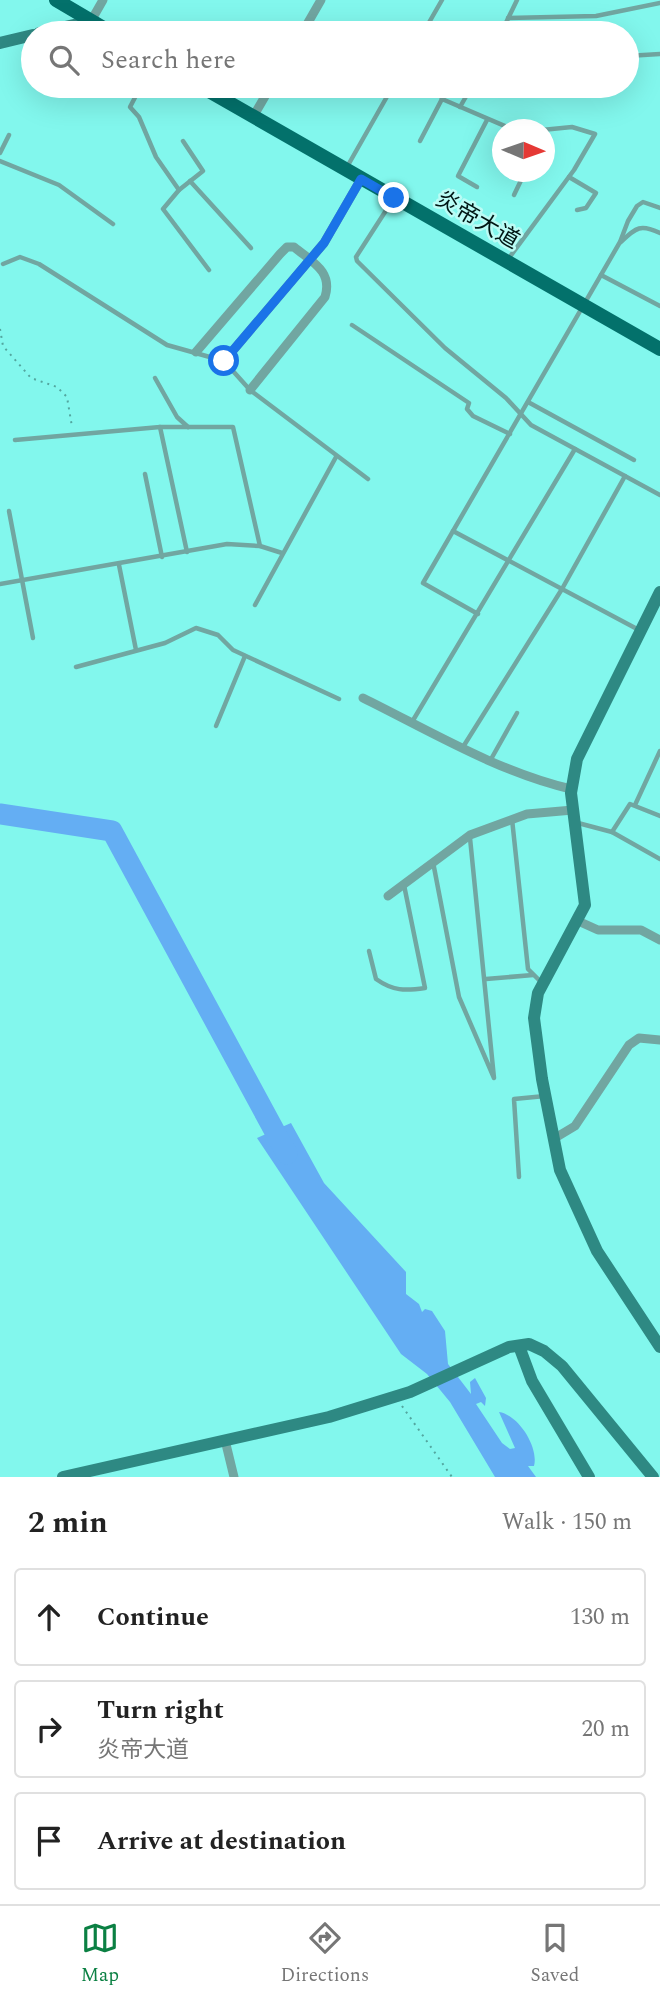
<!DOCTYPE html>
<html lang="en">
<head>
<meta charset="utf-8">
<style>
  :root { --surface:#fff; --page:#f6f6f6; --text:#222; --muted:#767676; --line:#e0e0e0; --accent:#0b8043 }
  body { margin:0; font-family:Spectral,"Noto Sans SC",serif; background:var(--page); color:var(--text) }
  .compass { position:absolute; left:492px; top:119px; width:63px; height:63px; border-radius:50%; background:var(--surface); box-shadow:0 7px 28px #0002; rotate:92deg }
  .stop { position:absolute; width:21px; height:21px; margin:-16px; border:5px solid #1a73e8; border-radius:50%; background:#fff }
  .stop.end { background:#1a73e8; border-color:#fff; box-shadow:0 2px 7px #0008 }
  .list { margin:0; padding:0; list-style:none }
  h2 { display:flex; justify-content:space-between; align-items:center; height:91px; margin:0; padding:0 28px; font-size:30px }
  h2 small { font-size:23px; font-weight:400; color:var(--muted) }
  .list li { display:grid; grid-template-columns:46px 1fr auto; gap:21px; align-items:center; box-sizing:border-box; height:98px; margin:0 14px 14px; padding:0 14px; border:2px solid var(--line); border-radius:7px }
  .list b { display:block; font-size:26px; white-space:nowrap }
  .list p { margin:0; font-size:23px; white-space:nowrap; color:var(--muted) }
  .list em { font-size:23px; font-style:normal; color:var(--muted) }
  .icon { flex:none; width:38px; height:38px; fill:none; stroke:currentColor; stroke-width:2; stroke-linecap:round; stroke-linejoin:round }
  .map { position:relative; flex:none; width:660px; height:1477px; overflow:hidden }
  .search { position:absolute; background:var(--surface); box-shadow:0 7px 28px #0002; left:21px; right:21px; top:21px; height:77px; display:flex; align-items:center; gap:18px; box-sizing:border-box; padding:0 24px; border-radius:38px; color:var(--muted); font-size:26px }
  .sheet { height:427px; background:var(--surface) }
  nav { display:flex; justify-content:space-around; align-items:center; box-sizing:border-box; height:98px; border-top:2px solid var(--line); background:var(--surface); font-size:19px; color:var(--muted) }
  nav a { display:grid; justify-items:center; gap:4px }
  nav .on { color:var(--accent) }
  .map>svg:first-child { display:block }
  .water { fill:#64aef3 }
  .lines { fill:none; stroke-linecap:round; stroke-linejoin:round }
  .river { stroke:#64aef3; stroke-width:21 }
  .path { stroke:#53a69f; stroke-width:2; stroke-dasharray:2 5; stroke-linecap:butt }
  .lane { stroke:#71a6a1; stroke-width:4.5 }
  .street { stroke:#71a6a1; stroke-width:9 }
  .secondary { stroke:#2e8983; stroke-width:12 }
  .primary { stroke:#03716b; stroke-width:14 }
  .route { stroke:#1a73e8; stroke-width:9 }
  .labels { text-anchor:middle; stroke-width:5; stroke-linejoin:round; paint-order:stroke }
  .street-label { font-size:23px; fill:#001614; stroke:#bbfcf5 }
</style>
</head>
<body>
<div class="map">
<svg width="660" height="1477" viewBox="0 0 660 1477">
  <rect width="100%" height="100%" fill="#82f7ed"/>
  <path class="water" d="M291,1123L324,1183L406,1272V1294L419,1304L422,1312L425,1309L432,1311L445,1331L448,1364L471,1394L470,1382L475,1378L486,1398L485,1406L481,1402L476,1404L502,1443L510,1449L515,1448L499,1412C519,1415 539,1448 534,1466H528L536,1477H495L450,1402L427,1374L401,1354L257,1138Z"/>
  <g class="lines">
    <polyline class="river" points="0,814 112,831 287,1154"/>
    <g class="path">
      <polyline points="0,329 3,346 31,378 57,387 67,397 72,427"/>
      <polyline points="402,1406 452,1477"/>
    </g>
    <g class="lane">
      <polyline points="508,18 596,16 660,3"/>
      <polyline points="423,33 442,0"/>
      <polyline points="501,33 517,0"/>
      <polyline points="627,56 660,54"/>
      <polyline points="141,86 130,107 139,117 156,157 179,190"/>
      <polyline points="439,86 442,99 514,130"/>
      <polyline points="460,107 472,86"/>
      <polyline points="183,141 203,171 179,190 163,209 209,270"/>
      <polyline points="420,141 442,99"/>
      <polyline points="0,153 9,135"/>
      <polyline points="0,161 59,185 113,224"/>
      <polyline points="347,167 393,86"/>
      <polyline points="569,177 596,193 586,208 577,210"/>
      <polyline points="190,181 251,248"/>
      <polyline points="477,187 458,176 487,120"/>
      <polyline points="514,195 525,172"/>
      <polyline points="394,198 356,257 357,261 445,348 506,398 531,425 660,495"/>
      <path d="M621,242C636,227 641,224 660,233"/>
      <polyline points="509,258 574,170 595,134 572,127 542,130"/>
      <polyline points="3,264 20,257 39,264 167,345 224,361 250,390 368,479"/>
      <polyline points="601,275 660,306"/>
      <polyline points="352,325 469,403 467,409 473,416 510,434"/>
      <polyline points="155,378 177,417 188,427"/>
      <polyline points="528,402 634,460"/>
      <polyline points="160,427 187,552"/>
      <polyline points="15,440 160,427 233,427 260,546"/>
      <polyline points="145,474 162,557"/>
      <polyline points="9,511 33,638"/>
      <polyline points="453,531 639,630"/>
      <polyline points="119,565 136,650"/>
      <polyline points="0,584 227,544 260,546 282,553"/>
      <polyline points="255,605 336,457"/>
      <polyline points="478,614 423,583 620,242 628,221 637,206 643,202 660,208"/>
      <polyline points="76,667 165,643 196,628 218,635 233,650 339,699"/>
      <polyline points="412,722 575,449"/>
      <polyline points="216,726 245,656"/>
      <polyline points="463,747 562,589 625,476"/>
      <polyline points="490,761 517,713"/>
      <polyline points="635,805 660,751"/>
      <polyline points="512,819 528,969 541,982"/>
      <polyline points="578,823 612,832 660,859"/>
      <polyline points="612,832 630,804 660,816"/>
      <polyline points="433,862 459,997 494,1078 470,838"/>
      <path d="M369,951L376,979C393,991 405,991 425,988L404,885"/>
      <polyline points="486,979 533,975"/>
      <polyline points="519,1177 514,1099 545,1096"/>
    </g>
    <g class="street">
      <polyline points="91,21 103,0"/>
      <polyline points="302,33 321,0"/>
      <polyline points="253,117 271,86"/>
      <path d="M196,352L280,254L287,247H294C312,262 333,271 325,297L250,390"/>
      <polyline points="224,361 324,243 361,179"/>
      <path d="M363,698C430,731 498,772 571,789"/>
      <polyline points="388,896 470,835 527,814 573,810"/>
      <polyline points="578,921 598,930 641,930 660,940"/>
      <polyline points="555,1138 575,1126 629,1045 639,1038 660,1040"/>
      <polyline points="225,1440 234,1477"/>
    </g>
    <g class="secondary">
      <polyline points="39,33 91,21"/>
      <polyline points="0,43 33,35"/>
      <polyline points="660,592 577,759 571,793 585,905 538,993 534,1018 542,1079 560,1170 597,1251 660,1347"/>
      <polyline points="519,1346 532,1381 589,1477"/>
      <polyline points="63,1477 329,1417 410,1392 509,1347 529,1344 544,1351 562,1366 653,1477"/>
    </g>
    <g class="primary">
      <polyline points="56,0 112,33"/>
      <polyline points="200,86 660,349"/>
    </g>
  </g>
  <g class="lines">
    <polyline class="route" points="224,361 324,243 361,179 394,198"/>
  </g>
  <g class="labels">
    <g class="street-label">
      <text transform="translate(478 219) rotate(30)" y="8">炎帝大道</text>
    </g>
  </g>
</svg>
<svg class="compass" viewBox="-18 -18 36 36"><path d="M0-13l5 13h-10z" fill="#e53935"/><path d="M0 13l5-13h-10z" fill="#767676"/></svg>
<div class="stop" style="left:224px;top:361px"></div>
<div class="stop end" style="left:394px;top:198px"></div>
<div class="search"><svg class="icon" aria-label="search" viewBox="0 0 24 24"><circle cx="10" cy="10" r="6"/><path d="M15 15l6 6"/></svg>Search here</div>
</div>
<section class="sheet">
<h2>2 min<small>Walk · 150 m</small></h2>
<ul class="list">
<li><svg class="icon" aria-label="ahead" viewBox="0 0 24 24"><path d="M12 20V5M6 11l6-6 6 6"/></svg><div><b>Continue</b></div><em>130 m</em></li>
<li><svg class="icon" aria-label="right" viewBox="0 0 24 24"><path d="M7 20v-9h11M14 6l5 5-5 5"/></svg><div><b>Turn right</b><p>炎帝大道</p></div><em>20 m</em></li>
<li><svg class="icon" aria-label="arrive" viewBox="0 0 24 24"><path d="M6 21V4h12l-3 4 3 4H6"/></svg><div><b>Arrive at destination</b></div></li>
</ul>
</section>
<nav>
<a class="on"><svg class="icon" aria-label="map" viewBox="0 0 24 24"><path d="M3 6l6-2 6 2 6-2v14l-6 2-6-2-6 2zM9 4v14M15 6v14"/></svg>Map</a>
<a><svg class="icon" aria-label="directions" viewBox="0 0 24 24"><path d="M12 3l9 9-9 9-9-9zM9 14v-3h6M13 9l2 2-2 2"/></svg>Directions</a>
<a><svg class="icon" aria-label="saved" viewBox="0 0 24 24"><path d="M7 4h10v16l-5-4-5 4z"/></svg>Saved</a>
</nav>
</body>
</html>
